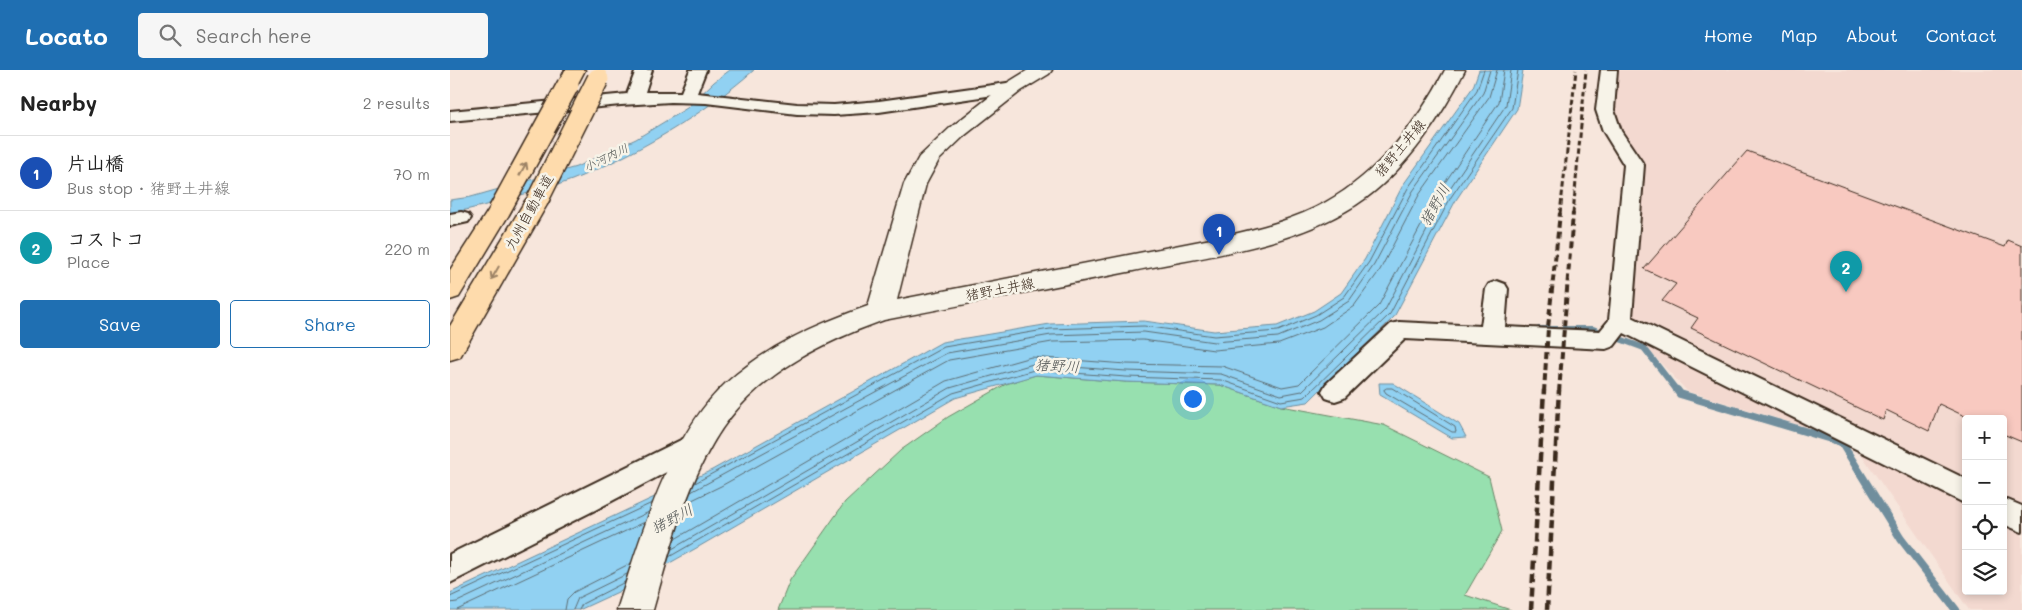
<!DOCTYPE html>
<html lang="en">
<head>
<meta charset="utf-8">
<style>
  :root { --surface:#fff; --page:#f6f6f6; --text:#222; --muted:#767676; --line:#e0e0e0; --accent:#1f6fb2 }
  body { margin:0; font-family:Mali,"Klee One",sans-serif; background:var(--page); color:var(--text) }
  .controls { position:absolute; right:15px; bottom:15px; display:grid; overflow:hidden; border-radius:5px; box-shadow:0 2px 8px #0003 }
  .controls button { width:45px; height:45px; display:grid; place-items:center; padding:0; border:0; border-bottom:1px solid var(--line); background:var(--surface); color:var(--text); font:25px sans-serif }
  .you { position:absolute; left:742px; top:328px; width:18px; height:18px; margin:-12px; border:4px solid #fff; border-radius:50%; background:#1a73e8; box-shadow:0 0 0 8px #1a73e833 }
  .badge { display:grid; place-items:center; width:32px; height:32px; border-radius:50%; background:var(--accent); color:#fff; font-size:16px; font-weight:700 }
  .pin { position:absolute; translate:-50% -41px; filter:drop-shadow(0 1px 2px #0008) }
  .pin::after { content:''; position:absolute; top:26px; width:18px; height:15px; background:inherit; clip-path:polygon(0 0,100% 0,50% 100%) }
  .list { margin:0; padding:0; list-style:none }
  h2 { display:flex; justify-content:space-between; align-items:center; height:65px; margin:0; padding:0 20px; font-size:21px }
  h2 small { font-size:16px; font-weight:400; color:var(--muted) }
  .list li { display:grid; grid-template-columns:32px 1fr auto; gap:15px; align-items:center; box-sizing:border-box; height:75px; padding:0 20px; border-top:1px solid var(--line) }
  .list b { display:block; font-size:19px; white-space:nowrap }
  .list p { margin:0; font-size:16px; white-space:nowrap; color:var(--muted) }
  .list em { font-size:16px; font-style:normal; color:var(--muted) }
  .actions { display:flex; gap:10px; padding:15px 20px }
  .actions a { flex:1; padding:11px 0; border:1px solid var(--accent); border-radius:5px; text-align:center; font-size:18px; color:var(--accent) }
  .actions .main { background:var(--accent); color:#fff }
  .icon { flex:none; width:28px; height:28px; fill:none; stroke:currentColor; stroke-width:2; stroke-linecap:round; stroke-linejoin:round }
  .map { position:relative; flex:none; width:1572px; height:540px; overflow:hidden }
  header { display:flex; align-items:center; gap:30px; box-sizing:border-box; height:70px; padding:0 25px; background:var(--accent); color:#fff }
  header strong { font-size:24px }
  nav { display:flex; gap:28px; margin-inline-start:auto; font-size:18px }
  .search { width:350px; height:45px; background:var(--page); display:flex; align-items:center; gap:12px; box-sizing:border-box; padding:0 18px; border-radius:5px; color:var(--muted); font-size:19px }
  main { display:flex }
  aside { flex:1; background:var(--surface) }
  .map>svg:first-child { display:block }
  .built { fill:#f3d9d0; fill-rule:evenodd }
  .green { fill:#97e0af; stroke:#698566 }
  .water { fill:#91d1f2; stroke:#6f8e9d }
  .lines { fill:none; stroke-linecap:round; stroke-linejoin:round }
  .shore { stroke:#5d6d73; stroke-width:1 }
  .stream-far1 { stroke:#6f8e9d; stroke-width:6 }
  .stream { stroke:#6f8e9d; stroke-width:8 }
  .building { fill:#f8c9c0; stroke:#3b2a1e }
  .street-casing { stroke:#3b2a1e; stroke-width:4 }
  .secondary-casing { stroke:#3b2a1e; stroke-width:3 }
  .highway-casing { stroke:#3b2a1e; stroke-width:3 }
  .street { fill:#f7f3e8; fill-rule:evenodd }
  .secondary { fill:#f7f3e8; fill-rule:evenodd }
  .highway { fill:#fedbac; fill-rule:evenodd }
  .rail-far2 { stroke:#3b2a1e; stroke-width:3; stroke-dasharray:5.5 3; stroke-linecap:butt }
  .rail-far1 { stroke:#3b2a1e; stroke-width:4; stroke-dasharray:7 4; stroke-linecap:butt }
  .rail { stroke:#3b2a1e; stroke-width:4.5; stroke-dasharray:9 4.5; stroke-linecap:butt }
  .highway-bridge-casing { stroke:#3b2a1e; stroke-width:24; stroke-linecap:butt }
  .highway-bridge { stroke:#fedbac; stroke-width:21 }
  .oneway { stroke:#9c8265 }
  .labels { text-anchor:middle; stroke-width:5; stroke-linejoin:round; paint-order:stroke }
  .far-water-label { font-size:12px; font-style:italic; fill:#505453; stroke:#f7f3e8 }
  .street-label { font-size:14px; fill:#3b2a1e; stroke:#f7f3e8 }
  .water-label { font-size:15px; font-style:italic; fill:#505453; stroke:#f7f3e8 }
</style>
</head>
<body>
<header>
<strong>Locato</strong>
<div class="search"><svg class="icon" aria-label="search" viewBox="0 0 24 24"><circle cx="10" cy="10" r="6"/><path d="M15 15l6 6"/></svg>Search here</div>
<nav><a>Home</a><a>Map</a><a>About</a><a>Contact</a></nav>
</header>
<main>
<aside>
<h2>Nearby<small>2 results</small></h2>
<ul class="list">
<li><span class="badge" style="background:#1a4fb4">1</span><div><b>片山橋</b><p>Bus stop · 猪野土井線</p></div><em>70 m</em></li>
<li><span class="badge" style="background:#0f9aa8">2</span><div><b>コストコ</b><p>Place</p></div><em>220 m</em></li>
</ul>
<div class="actions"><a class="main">Save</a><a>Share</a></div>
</aside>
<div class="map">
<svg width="1572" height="540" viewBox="0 0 1572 540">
  <rect width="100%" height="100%" fill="#f7e6dc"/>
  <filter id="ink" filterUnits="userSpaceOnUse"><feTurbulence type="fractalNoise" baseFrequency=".02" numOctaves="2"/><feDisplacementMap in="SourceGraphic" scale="10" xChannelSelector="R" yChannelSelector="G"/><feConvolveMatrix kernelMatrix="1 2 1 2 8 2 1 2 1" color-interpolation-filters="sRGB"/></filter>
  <g filter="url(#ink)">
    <path class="built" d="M1150,0H1572V540H1519L1402,371L1237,321L1193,274L1157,255L1172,96L1146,46ZM1516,349H1553V521H1516Z"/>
    <polygon class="green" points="586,305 675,312 770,315 831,336 934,355 1039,407 1052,461 1015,525 1061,540 328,540 340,510 395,432 451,380 498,347 556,314"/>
    <g class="water">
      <path d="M280,0H304C253,45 185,85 122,110C104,117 85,121 67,126C44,133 23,139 0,143V130L21,127L126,97L186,69L237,38L264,12Z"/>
      <polygon points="1029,0 1073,0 1067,39 1006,130 944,247 858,332 831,336 770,315 675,312 586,305 505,328 250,476 168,522 129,540 0,540 0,523 262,400 492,272 600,254 694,251 764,261 827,256 864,241 891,223 915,189 953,115 1023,17"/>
      <polygon points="929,313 943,313 1009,354 1016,367 1002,368 930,325"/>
    </g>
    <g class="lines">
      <g class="shore">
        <polygon points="937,318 942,318 1005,357 1006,362 1002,362 936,323 934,320"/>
        <polyline points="245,413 494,277 600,259 694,256 764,266 828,261 866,245 894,227 919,192 958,118 1027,20 1034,0"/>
        <polyline points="241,422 497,283 601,265 694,262 764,272 828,267 869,250 899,231 924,195 963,121 1033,23 1040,0"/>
        <polyline points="238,432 271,416 499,290 602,272 693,270 764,280 829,274 873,257 904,236 930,200 969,125 1039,27 1047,0"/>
        <polyline points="225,469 496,311 581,287 676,294 772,296 832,317 849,314 929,235 990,120 1049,32 1054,0"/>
        <polyline points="222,479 500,318 583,294 676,301 771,304 831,325 852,321 935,240 996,124 1056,35 1061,0"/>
        <polyline points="219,487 503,323 584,300 676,307 771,310 831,331 855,327 940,244 1001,127 1062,38 1068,0"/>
        <polyline points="0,527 202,433"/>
        <polyline points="0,533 7,532 199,442"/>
        <polyline points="7,540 195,452"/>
        <polyline points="115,540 117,529 124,522 181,493"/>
        <polyline points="123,540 128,528 177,504"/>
        <polyline points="129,540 132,534 175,512"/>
      </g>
      <polyline class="stream-far1" points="1089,259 1143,259 1194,278 1228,322"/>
      <polyline class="stream" points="1227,320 1230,324 1391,372 1451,469 1506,540"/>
    </g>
    <polygon class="building" points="1297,81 1555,177 1558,170 1572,176 1572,372 1553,364 1553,349 1521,349 1489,334 1479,361 1436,340 1433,350 1241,258 1248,248 1212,231 1226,214 1194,199"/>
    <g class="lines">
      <defs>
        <g id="street">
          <polygon points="186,0 202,0 195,22 231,22 240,0 256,0 247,23 347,34 384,35 429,31 564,12 570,13 572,17 570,21 564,22 429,42 384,45 347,44 256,33 221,32 171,35 0,51 0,41 177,24"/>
          <polygon points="1151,0 1167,0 1164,40 1171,61 1194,95 1182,247 1516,409 1516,434 1174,263 1164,276 1156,279 955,269 894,328 885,331 876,328 872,321 876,314 941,254 949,252 1031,256 1036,219 1039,214 1047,211 1055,214 1058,219 1055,257 1150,261 1159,250 1174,95 1153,61 1146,40"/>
          <polygon points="11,142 18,144 21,148 18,152 0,156 0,144"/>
          <polygon points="249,361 258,364 262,372 258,380 145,440 0,513 0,484"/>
          <polygon points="1553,428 1572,436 1572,462 1553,454"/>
        </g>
        <path id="secondary" d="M578,0H602L599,4L571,21L514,66L489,90L476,114L447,230L771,167C807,159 844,150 876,132C928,103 968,52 995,0H1015C992,46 958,97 916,128C850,176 761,185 683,201C600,217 517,234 434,250C376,271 317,300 279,349C240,399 220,480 203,540H167C190,469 219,365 276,313C317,276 367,254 418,236L454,114L469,87L500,58L557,13Z"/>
        <g id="highway">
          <polygon points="115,0 135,0 125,19 118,21 111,19 108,15"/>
          <polygon points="87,124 95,126 99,131 10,287 0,290 0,256 75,131 79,126"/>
          <polygon points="49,134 57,136 61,141 9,227 0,230 0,200 41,136"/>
        </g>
      </defs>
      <use href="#street" class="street-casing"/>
      <use href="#secondary" class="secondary-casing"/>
      <use href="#highway" class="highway-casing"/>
      <use href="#street" class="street"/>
      <use href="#secondary" class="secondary"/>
      <use href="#highway" class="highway"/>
      <g class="rail-far2">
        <polyline points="1110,144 1126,0"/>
        <polyline points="1123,144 1136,0"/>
      </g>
      <g class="rail-far1">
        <polyline points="1094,322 1098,258 1110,143"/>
        <polyline points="1109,322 1123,143"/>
      </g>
      <g class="rail">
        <polyline points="1081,540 1094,320"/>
        <polyline points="1097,540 1109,320"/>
      </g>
      <defs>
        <g id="highway-bridge">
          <polyline points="87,131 148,9"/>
          <polyline points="49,141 118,15"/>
        </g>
      </defs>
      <use href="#highway-bridge" class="highway-bridge-casing"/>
      <use href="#highway-bridge" class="highway-bridge"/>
    </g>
    <defs><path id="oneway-shaft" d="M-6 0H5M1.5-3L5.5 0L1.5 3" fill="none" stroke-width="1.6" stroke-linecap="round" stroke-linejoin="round" transform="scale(1.25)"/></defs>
    <g class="oneway">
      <use href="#oneway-shaft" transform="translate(73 99) rotate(-61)"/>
      <use href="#oneway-shaft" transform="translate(45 203) rotate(120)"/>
    </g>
  </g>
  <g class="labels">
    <g class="far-water-label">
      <text transform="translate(156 88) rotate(-26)" y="4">小河内川</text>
    </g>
    <g class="street-label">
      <text transform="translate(950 78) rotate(-50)" y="5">猪野土井線</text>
      <text transform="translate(79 142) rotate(-61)" y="5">九州自動車道</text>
      <text transform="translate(550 219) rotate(-11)" y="5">猪野土井線</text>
    </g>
    <g class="water-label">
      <text transform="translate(985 135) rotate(-61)" y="5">猪野川</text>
      <text transform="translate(607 296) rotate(3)" y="5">猪野川</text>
      <text transform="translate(222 449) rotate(-28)" y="5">猪野川</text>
    </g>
  </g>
</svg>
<div class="controls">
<button>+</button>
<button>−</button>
<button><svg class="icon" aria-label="locate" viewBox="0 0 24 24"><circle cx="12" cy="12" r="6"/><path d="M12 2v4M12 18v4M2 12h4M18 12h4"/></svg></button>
<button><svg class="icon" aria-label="layers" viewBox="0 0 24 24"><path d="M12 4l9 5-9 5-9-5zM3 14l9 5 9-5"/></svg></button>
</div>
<div class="you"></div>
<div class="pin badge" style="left:769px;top:185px;background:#1a4fb4">1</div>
<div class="pin badge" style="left:1396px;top:222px;background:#0f9aa8">2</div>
</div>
</main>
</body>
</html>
